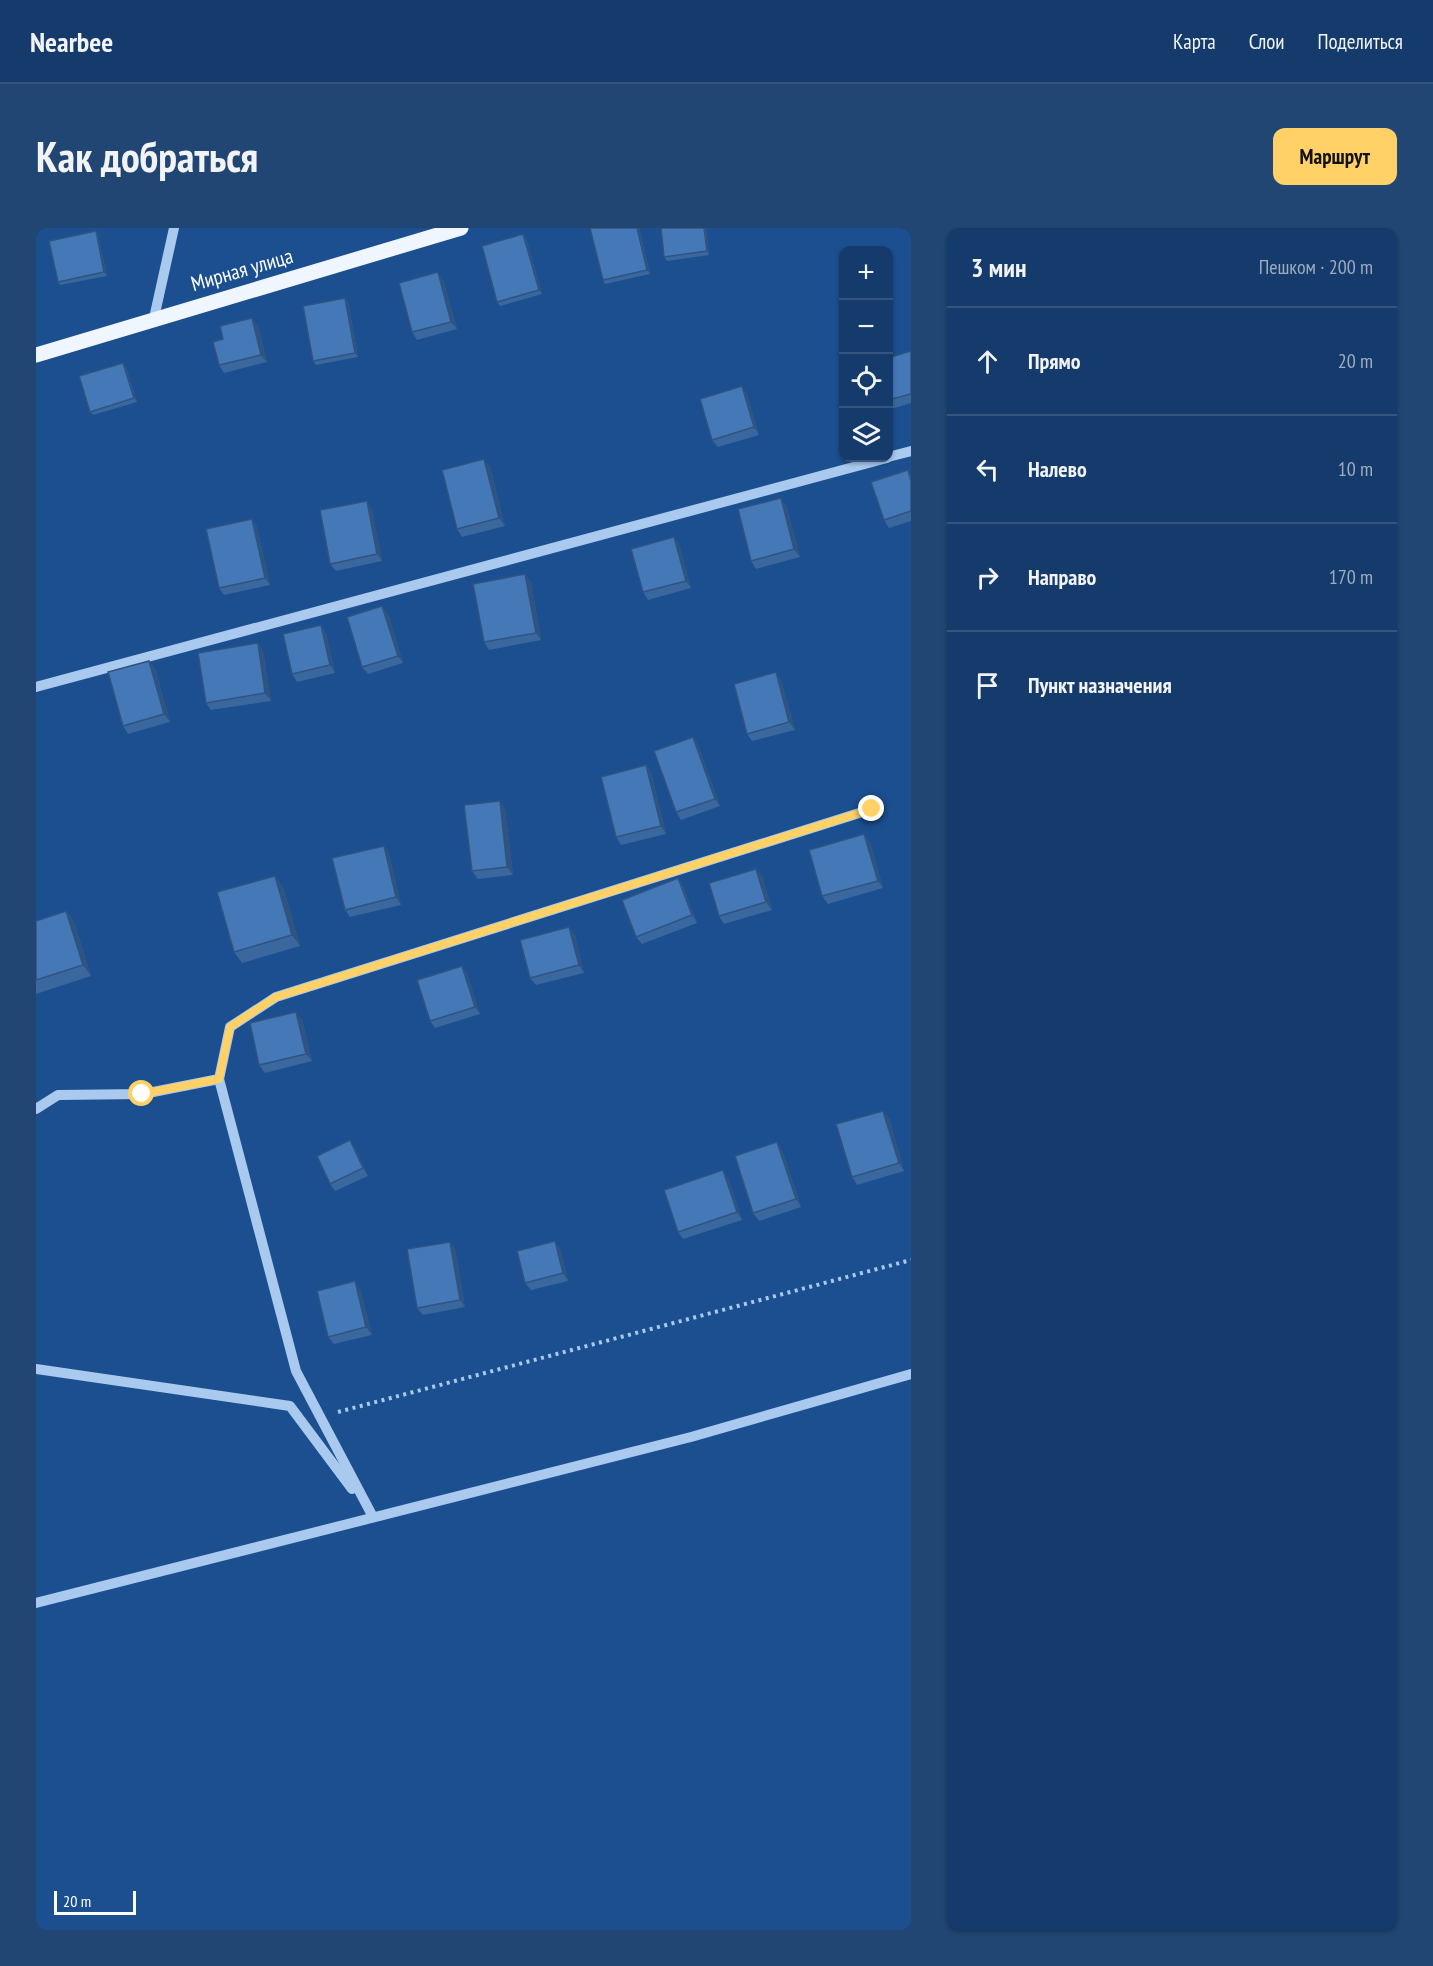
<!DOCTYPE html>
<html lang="ru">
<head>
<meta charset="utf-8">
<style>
  :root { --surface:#143b6b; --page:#214673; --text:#f1f3f6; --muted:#9dadc1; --line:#33557e; --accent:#ffd166 }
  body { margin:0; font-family:"PT Sans Narrow",sans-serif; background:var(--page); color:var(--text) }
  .controls { position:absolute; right:18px; top:18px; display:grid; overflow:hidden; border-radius:12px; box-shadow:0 2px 4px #0004 }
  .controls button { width:54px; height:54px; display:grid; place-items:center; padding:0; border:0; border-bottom:2px solid var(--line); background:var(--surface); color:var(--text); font:30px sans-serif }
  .scale { position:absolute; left:18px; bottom:15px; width:82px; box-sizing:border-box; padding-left:6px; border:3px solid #fff; border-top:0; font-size:16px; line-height:21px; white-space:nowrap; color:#fff; -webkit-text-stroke:4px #1b4f8f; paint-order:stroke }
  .stop { position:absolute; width:18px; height:18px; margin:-14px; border:4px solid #ffd166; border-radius:50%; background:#fff }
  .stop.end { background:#ffd166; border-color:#fff; box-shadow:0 2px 6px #0008 }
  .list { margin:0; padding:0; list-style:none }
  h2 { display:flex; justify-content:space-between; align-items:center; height:78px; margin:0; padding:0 24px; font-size:26px }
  h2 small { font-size:20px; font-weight:400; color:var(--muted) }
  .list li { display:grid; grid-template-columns:39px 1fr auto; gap:18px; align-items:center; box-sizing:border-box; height:108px; padding:0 24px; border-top:2px solid var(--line) }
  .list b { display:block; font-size:22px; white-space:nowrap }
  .list em { font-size:20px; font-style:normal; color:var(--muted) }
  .icon { flex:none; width:33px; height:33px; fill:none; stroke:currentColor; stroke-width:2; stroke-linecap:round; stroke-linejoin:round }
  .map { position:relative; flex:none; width:875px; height:1702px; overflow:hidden; border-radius:12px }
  header { display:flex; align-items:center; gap:36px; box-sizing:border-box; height:84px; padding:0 30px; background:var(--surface); border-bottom:2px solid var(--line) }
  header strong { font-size:28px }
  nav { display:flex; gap:33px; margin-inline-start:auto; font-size:21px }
  .intro { display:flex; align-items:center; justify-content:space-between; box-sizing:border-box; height:144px; padding:0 36px }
  h1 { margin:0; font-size:42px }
  .button { padding:15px 27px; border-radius:12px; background:var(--accent); color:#111; font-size:21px; font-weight:700 }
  main { display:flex; gap:36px; padding:0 36px }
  aside { flex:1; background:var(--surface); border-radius:12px; box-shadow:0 2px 4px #0004 }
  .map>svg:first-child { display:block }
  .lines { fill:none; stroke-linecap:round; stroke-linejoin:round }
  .path { stroke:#a9c9ee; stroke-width:4; stroke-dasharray:3 4.5; stroke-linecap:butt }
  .minor { stroke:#a9c9ee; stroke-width:10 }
  .major { stroke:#f0f6ff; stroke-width:15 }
  .wall { fill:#3a679d }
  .shaded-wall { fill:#305480 }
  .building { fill:#4478b7; stroke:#305480; stroke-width:1.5 }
  .route { stroke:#ffd166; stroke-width:8 }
  .labels { text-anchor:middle; stroke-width:5; stroke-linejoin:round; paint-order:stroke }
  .street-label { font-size:21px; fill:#fff; stroke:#1b4f8f }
</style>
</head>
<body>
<header>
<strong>Nearbee</strong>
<nav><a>Карта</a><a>Слои</a><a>Поделиться</a></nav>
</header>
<div class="intro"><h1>Как добраться</h1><a class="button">Маршрут</a></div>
<main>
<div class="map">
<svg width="875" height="1702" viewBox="0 0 875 1702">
  <rect width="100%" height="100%" fill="#1b4f8f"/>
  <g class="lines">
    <polyline class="path" points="302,1184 875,1032"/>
    <g class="minor">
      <polyline points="118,90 138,0"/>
      <polyline points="852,229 875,223"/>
      <polyline points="0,459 851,230"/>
      <polyline points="183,851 260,1143 337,1289"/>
      <polyline points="0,881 22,867 107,866 183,851 194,799 240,769 836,581"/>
      <polyline points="0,1141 254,1178 316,1261"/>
      <polyline points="0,1375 655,1209 875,1146"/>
    </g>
    <polyline class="major" points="0,127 425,0"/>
  </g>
  <g class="wall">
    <polygon points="603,0 614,46 569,56 567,52"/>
    <polygon points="625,0 670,0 673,27 631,33 628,29"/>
    <polygon points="60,3 62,7 71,48 24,57 22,54"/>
    <polygon points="487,6 490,10 506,66 464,78 461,74"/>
    <polygon points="407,52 421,101 381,112 376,104"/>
    <polygon points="309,70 312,74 322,129 280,137 277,133"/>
    <polygon points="222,97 231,134 188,145 183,137 187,111"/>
    <polygon points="875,123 875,175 852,182 852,130"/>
    <polygon points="87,135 90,139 101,174 57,187 54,184"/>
    <polygon points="711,166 723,207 682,219 676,212"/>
    <polygon points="454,239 469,298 426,309 421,301"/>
    <polygon points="875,247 875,293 853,300 848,292"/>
    <polygon points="750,277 764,329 720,341 715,333"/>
    <polygon points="336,281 346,333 300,343 294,336"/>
    <polygon points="216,291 221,299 234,357 188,367 183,360"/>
    <polygon points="643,316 655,360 612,372 607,364"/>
    <polygon points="495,354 505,412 453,422 448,414"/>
    <polygon points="352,386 367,435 332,446 326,439"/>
    <polygon points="290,405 299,445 261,454 256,446"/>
    <polygon points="222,415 227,423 235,473 175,482 170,475"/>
    <polygon points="119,440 134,494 92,506 87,498"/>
    <polygon points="745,452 759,502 716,513 711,506"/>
    <polygon points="657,509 662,517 684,578 645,592 640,584"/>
    <polygon points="610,537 615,545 630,606 585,617 580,609"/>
    <polygon points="469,581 477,647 442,651 436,643"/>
    <polygon points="834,614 847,660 792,676 786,668"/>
    <polygon points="348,618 353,626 365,677 314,689 309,682"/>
    <polygon points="239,648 247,659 264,718 206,735 198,724"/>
    <polygon points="726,648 736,682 688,696 683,688"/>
    <polygon points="642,650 647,658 661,695 606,716 600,709"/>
    <polygon points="30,683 38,694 55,748 0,766 0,693"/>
    <polygon points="539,707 548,745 500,757 494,750"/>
    <polygon points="431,746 444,786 399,800 394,793"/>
    <polygon points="266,791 276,833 229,845 223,837"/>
    <polygon points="853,890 868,943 821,957 816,949"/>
    <polygon points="319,920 332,948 299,963 294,956"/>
    <polygon points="746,922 765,979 723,993 717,985"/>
    <polygon points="692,950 706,992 647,1011 642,1004"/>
    <polygon points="519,1013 524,1021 532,1053 495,1062 489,1055"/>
    <polygon points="414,1014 419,1021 429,1079 387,1087 381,1080"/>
    <polygon points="324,1061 336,1107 298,1116 292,1109"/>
  </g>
  <g class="shaded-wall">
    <polygon points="601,0 603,0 614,46 611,42"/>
    <polygon points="668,0 670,0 673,27 671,23"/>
    <polygon points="60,3 62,7 71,48 68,44"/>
    <polygon points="487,6 490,10 506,66 503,62"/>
    <polygon points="402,44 407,52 421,101 415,94"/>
    <polygon points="309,70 312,74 322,129 319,125"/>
    <polygon points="216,90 222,97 231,134 225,127"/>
    <polygon points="87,135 90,139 101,174 98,170"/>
    <polygon points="706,158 711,166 723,207 718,199"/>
    <polygon points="448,231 454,239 469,298 463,290"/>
    <polygon points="745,270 750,277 764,329 758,321"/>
    <polygon points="331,273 336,281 346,333 341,326"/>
    <polygon points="216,291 221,299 234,357 229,350"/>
    <polygon points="638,309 643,316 655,360 650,353"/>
    <polygon points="489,346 495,354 505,412 500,405"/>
    <polygon points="346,378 352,386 367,435 362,428"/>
    <polygon points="285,397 290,405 299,445 294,437"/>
    <polygon points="222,415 227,423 235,473 229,465"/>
    <polygon points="113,433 119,440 134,494 128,486"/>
    <polygon points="740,444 745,452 759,502 753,494"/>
    <polygon points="657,509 662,517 684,578 679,571"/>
    <polygon points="610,537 615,545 630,606 625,598"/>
    <polygon points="464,573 469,581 477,647 471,639"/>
    <polygon points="828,606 834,614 847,660 842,653"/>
    <polygon points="348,618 353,626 365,677 360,669"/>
    <polygon points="720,641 726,648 736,682 730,674"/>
    <polygon points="239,648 247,659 264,718 256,707"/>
    <polygon points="642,650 647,658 661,695 656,687"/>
    <polygon points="30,683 38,694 55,748 47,737"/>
    <polygon points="533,699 539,707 548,745 543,737"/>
    <polygon points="426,738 431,746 444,786 439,779"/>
    <polygon points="260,784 266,791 276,833 270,826"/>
    <polygon points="847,883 853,890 868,943 863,935"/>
    <polygon points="314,912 319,920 332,948 327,940"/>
    <polygon points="741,914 746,922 765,979 760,971"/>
    <polygon points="687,942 692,950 706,992 701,984"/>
    <polygon points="519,1013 524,1021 532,1053 527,1045"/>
    <polygon points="414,1014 419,1021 429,1079 424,1072"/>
    <polygon points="319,1053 324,1061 336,1107 330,1099"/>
  </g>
  <g class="building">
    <polygon points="554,0 601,0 611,42 567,52"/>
    <polygon points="625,0 668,0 671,23 628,29"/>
    <polygon points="60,3 68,44 22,54 13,13"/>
    <polygon points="487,6 503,62 461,74 446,18"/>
    <polygon points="402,44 415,94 376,104 363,55"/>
    <polygon points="309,70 319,125 277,133 267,78"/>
    <polygon points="216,90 225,127 183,137 177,114 187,111 184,98"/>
    <polygon points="875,123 875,166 852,172 852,130"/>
    <polygon points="87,135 98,170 54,184 43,148"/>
    <polygon points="706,158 718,199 676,212 664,171"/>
    <polygon points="448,231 463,290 421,301 406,242"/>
    <polygon points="872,242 875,253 875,283 848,292 835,254"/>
    <polygon points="745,270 758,321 715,333 702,281"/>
    <polygon points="331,273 341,326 294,336 284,282"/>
    <polygon points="216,291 229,350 183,360 170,301"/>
    <polygon points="638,309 650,353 607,364 595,321"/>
    <polygon points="489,346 500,405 448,414 437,356"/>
    <polygon points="346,378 362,428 326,439 311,389"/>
    <polygon points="285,397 294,437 256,446 247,406"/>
    <polygon points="222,415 229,465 170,475 162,425"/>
    <polygon points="113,433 128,486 87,498 72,444"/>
    <polygon points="740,444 753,494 711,506 698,456"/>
    <polygon points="657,509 679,571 640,584 618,523"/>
    <polygon points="610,537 625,598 580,609 565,549"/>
    <polygon points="464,573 471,639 436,643 428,577"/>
    <polygon points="828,606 842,653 786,668 773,622"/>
    <polygon points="348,618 360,669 309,682 296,630"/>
    <polygon points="720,641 730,674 683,688 673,655"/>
    <polygon points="239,648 256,707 198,724 181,664"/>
    <polygon points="642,650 656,687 600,709 586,672"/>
    <polygon points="30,683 47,737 0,752 0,693"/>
    <polygon points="533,699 543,737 494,750 484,712"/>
    <polygon points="426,738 439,779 394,793 381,752"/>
    <polygon points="260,784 270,826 223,837 214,795"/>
    <polygon points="847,883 863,935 816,949 800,896"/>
    <polygon points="314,912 327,940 294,956 281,928"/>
    <polygon points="741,914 760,971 717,985 699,928"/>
    <polygon points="687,942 701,984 642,1004 628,962"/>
    <polygon points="519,1013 527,1045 489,1055 481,1023"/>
    <polygon points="414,1014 424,1072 381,1080 371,1021"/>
    <polygon points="319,1053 330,1099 292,1109 281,1063"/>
  </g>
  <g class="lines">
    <polyline class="route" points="106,866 183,851 194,799 240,769 836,581"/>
  </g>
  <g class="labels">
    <g class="street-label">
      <text transform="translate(206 42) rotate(-16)" y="7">Мирная улица</text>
    </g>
  </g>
</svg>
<div class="controls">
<button>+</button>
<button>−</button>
<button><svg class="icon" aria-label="locate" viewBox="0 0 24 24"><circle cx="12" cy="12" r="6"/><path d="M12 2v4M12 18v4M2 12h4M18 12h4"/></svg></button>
<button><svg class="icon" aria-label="layers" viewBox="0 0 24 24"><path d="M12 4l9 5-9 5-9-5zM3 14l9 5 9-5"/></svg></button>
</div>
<div class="scale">20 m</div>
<div class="stop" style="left:106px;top:866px"></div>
<div class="stop end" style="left:836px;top:581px"></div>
</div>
<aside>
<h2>3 мин<small>Пешком · 200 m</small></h2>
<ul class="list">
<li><svg class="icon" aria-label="ahead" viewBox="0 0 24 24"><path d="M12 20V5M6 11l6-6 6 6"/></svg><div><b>Прямо</b></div><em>20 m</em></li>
<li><svg class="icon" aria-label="left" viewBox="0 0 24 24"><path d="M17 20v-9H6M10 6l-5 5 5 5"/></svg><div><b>Налево</b></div><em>10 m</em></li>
<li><svg class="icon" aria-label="right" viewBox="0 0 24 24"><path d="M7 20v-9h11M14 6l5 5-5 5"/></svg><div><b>Направо</b></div><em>170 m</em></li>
<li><svg class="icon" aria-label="arrive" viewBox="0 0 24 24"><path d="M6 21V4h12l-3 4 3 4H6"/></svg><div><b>Пункт назначения</b></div></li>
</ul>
</aside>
</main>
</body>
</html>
